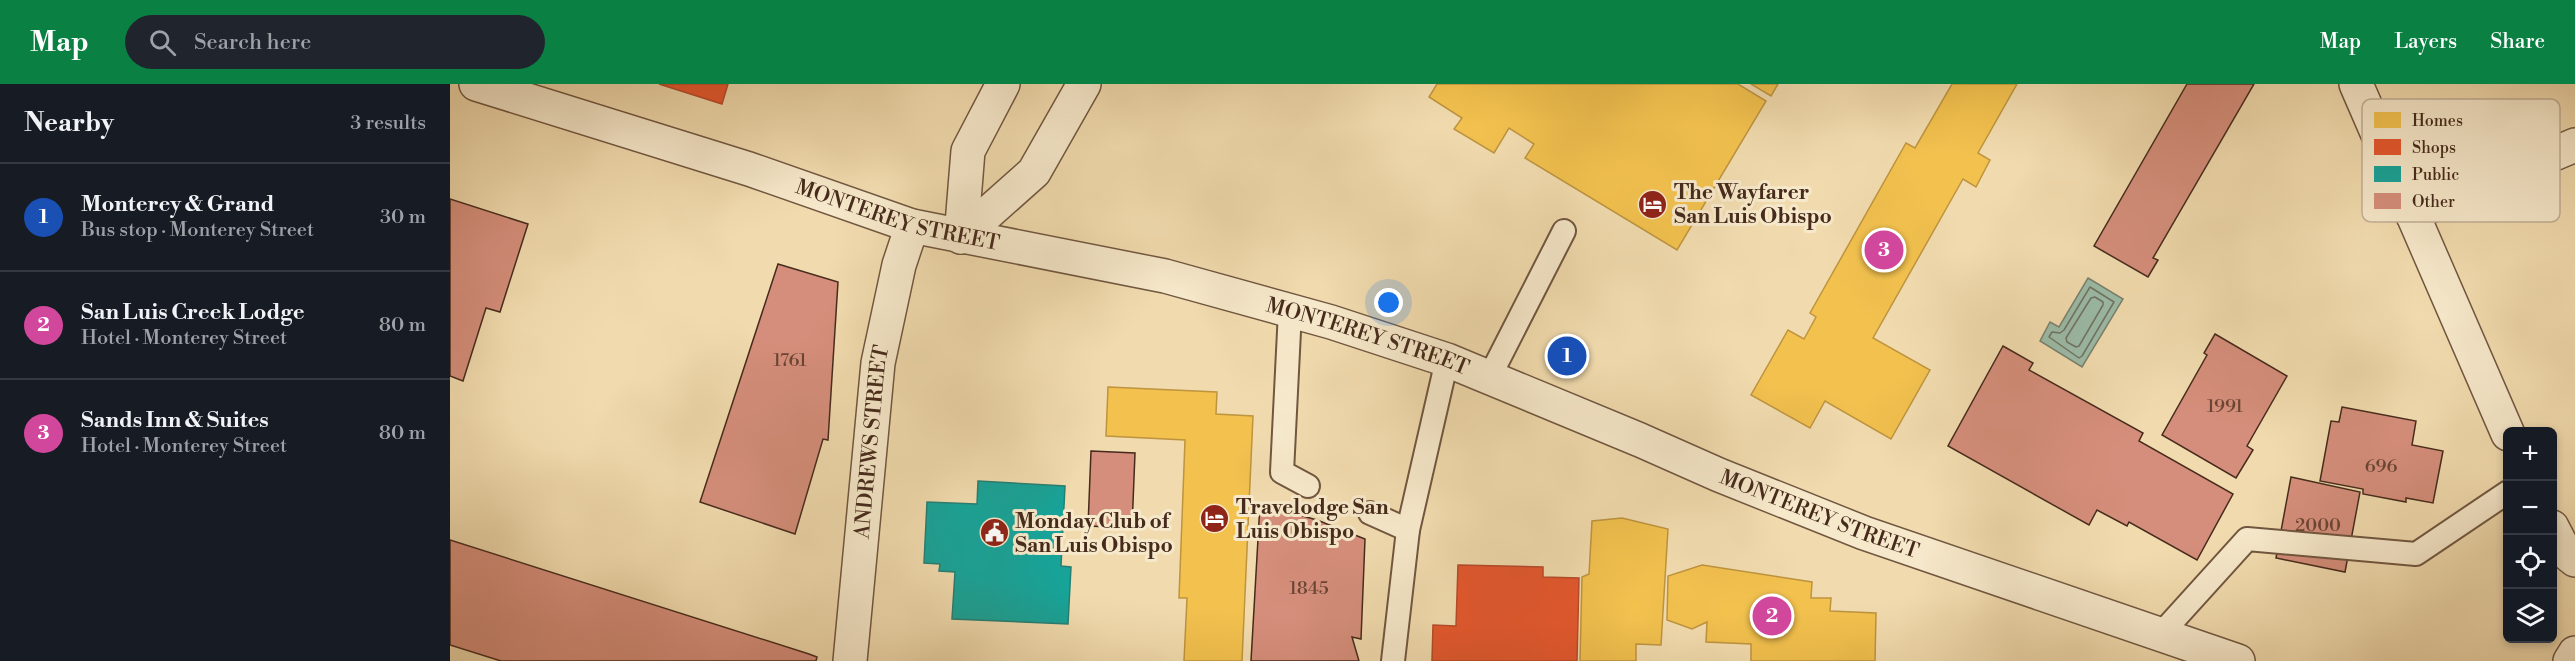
<!DOCTYPE html>
<html lang="en">
<head>
<meta charset="utf-8">
<style>
  :root { --surface:#171b24; --page:#20242c; --text:#f1f3f6; --muted:#9ea1a6; --line:#363941; --accent:#0b8043 }
  body { margin:0; font-family:"Libre Bodoni",serif; background:var(--page); color:var(--text) }
  .controls { position:absolute; right:18px; bottom:18px; display:grid; overflow:hidden; border-radius:9px; box-shadow:0 3px 9px #0003 }
  .controls button { width:54px; height:54px; display:grid; place-items:center; padding:0; border:0; border-bottom:2px solid var(--line); background:var(--surface); color:var(--text); font:30px sans-serif }
  .you { position:absolute; left:939px; top:219px; width:21px; height:21px; margin:-15px; border:4px solid #fff; border-radius:50%; background:#1a73e8; box-shadow:0 0 0 9px #1a73e833 }
  .badge { display:grid; place-items:center; width:39px; height:39px; border-radius:50%; background:var(--accent); color:#fff; font-size:20px; font-weight:700 }
  .pin { position:absolute; translate:-50% -50%; border:3px solid #fff; box-shadow:0 2px 6px #0006 }
  .list { margin:0; padding:0; list-style:none }
  h2 { display:flex; justify-content:space-between; align-items:center; height:78px; margin:0; padding:0 24px; font-size:26px }
  h2 small { font-size:20px; font-weight:400; color:var(--muted) }
  .list li { display:grid; grid-template-columns:39px 1fr auto; gap:18px; align-items:center; box-sizing:border-box; height:108px; padding:0 24px; border-top:2px solid var(--line) }
  .list b { display:block; font-size:22px; white-space:nowrap }
  .list p { margin:0; font-size:20px; white-space:nowrap; color:var(--muted) }
  .list em { font-size:20px; font-style:normal; color:var(--muted) }
  .icon { flex:none; width:33px; height:33px; fill:none; stroke:currentColor; stroke-width:2; stroke-linecap:round; stroke-linejoin:round }
  .map { position:relative; flex:none; width:2125px; height:577px; overflow:hidden }
  header { display:flex; align-items:center; gap:36px; box-sizing:border-box; height:84px; padding:0 30px; background:var(--accent); color:#fff }
  header strong { font-size:28px }
  nav { display:flex; gap:33px; margin-inline-start:auto; font-size:21px }
  .search { width:420px; height:54px; background:var(--page); display:flex; align-items:center; gap:15px; box-sizing:border-box; padding:0 21px; border-radius:33px; color:var(--muted); font-size:22px }
  main { display:flex }
  aside { flex:1; background:var(--surface) }
  .map>svg:first-child { display:block }
  .water { fill:#9bbba7; stroke:#79816f; stroke-width:1.5 }
  .homes { fill:#f2c14e; stroke:#be943f; stroke-width:1.5 }
  .shops { fill:#e4572e; stroke:#b54a29; stroke-width:1.5 }
  .public { fill:#17a398; stroke:#257f73; stroke-width:1.5 }
  .lines { fill:none; stroke-linecap:round; stroke-linejoin:round }
  .shore { stroke:#707362; stroke-width:1.5 }
  .building { fill:#d58e7b; stroke:#462b1c; stroke-width:1.5 }
  .service-casing { stroke:#715740; stroke-width:26 }
  .minor-casing { stroke:#715740; stroke-width:36 }
  .tertiary-casing { stroke:#715740; stroke-width:36 }
  .service { stroke:#f6e8ca; stroke-width:22 }
  .minor { stroke:#f6e8ca; stroke-width:33 }
  .tertiary { stroke:#f6e8ca; stroke-width:33 }
  .labels { text-anchor:middle; stroke-width:6; stroke-linejoin:round; paint-order:stroke }
  .number-label { font-size:18px; fill:#6a4434 }
  .poi-label { font-size:21px; font-weight:bold; fill:#462b1c; stroke:#f6e8ca; text-anchor:start }
  .street-label { font-size:21px; fill:#462b1c; stroke:#f6e8ca }
  .key { fill:#f6e8ca; stroke:#c1af96; stroke-width:1.5 }
  .key-label { font-size:16px; fill:#462b1c }
</style>
</head>
<body>
<header>
<strong>Map</strong>
<div class="search"><svg class="icon" aria-label="search" viewBox="0 0 24 24"><circle cx="10" cy="10" r="6"/><path d="M15 15l6 6"/></svg>Search here</div>
<nav><a>Map</a><a>Layers</a><a>Share</a></nav>
</header>
<main>
<aside>
<h2>Nearby<small>3 results</small></h2>
<ul class="list">
<li><span class="badge" style="background:#1a4fb4">1</span><div><b>Monterey &amp; Grand</b><p>Bus stop · Monterey Street</p></div><em>30 m</em></li>
<li><span class="badge" style="background:#d1479c">2</span><div><b>San Luis Creek Lodge</b><p>Hotel · Monterey Street</p></div><em>80 m</em></li>
<li><span class="badge" style="background:#d1479c">3</span><div><b>Sands Inn &amp; Suites</b><p>Hotel · Monterey Street</p></div><em>80 m</em></li>
</ul>
</aside>
<div class="map">
<svg width="2125" height="577" viewBox="0 0 2125 577">
  <rect width="100%" height="100%" fill="#f1dbae"/>
  <filter id="stains"><feTurbulence type="fractalNoise" baseFrequency=".00333" numOctaves="4"/><feColorMatrix values="0 0 0 0 .2 0 0 0 0 .09 0 0 0 0 .02 0 0 0 .5 -.17"/></filter>
  <radialGradient id="worn" r=".72"><stop offset=".6" stop-color="#630" stop-opacity="0"/><stop offset="1" stop-color="#630" stop-opacity=".3"/></radialGradient>
  <polygon class="water" points="1638,194 1673,215 1632,283 1590,257 1600,238 1609,243"/>
  <g class="homes">
    <polygon points="987,0 1288,0 1316,17 1227,166 1075,74 1084,60 1059,44 1044,69 1004,45 1012,34 979,13"/>
    <polygon points="1301,0 1328,0 1321,12"/>
    <polygon points="1502,0 1567,0 1528,69 1540,76 1526,103 1513,95 1423,254 1480,286 1441,355 1375,317 1360,344 1301,311 1338,246 1354,255 1366,233 1360,229 1456,59 1465,64"/>
    <polygon points="658,303 767,308 766,330 803,332 792,577 734,577 737,514 729,514 735,356 656,352"/>
    <polygon points="1172,434 1218,445 1211,561 1186,560 1186,577 1130,577 1132,493 1139,490 1142,437"/>
    <polygon points="1252,481 1362,498 1361,514 1381,514 1380,527 1426,529 1425,577 1301,577 1301,560 1256,558 1257,538 1242,545 1217,536 1218,492"/>
  </g>
  <g class="shops">
    <polygon points="209,0 278,0 272,20"/>
    <polygon points="1008,481 1093,483 1093,493 1129,494 1127,577 982,577 983,541 1006,542"/>
  </g>
  <polygon class="public" points="528,397 615,402 611,482 621,483 618,540 502,535 505,488 489,487 490,480 474,479 477,418 527,420"/>
  <g class="lines">
    <g class="shore">
      <polygon points="1640,203 1664,218 1632,272 1629,274 1599,253 1602,248 1610,249 1614,246"/>
      <polygon points="1645,213 1653,218 1653,221 1629,262 1626,263 1617,258 1616,254 1641,214"/>
    </g>
  </g>
  <g class="building">
    <polygon points="1737,0 1804,0 1703,174 1708,176 1698,193 1644,162"/>
    <polygon points="0,115 78,140 50,228 36,224 13,297 0,292"/>
    <polygon points="328,180 388,198 378,356 373,355 345,450 250,418"/>
    <polygon points="1765,250 1837,292 1797,362 1803,366 1786,394 1712,351 1757,271 1754,269"/>
    <polygon points="1553,262 1583,279 1579,286 1693,349 1689,357 1783,410 1747,476 1679,438 1677,442 1647,426 1639,441 1498,362"/>
    <polygon points="1892,323 1966,337 1962,361 1993,367 1983,419 1956,414 1956,418 1913,410 1913,405 1870,397 1881,337 1889,338"/>
    <polygon points="641,367 685,369 682,444 638,442"/>
    <polygon points="1841,393 1910,408 1895,488 1826,474"/>
    <polygon points="810,420 867,436 915,455 911,555 902,553 909,577 801,577"/>
    <polygon points="0,456 359,570 367,573 366,577 51,577 0,561"/>
  </g>
  <g class="lines">
    <defs>
      <g id="service">
        <polyline points="840,227 832,388 858,402"/>
        <polyline points="1039,294 1114,147"/>
        <polyline points="920,429 958,446"/>
        <polyline points="1710,551 1797,455 1966,470 2058,408"/>
        <polyline points="943,577 958,446 997,276"/>
      </g>
      <g id="minor">
        <polyline points="1906,0 2058,350"/>
        <polyline points="1962,130 2125,61"/>
        <polyline points="2102,443 2115,468 2125,476"/>
        <path id="s1" d="M400,577L428,279L449,181L462,142"/>
      </g>
      <g id="tertiary">
        <path id="s2" d="M26,0L299,85L462,142L715,192L881,238L997,276L1190,356L1269,391L1414,449L1788,577"/>
        <polyline points="511,153 584,88 634,0"/>
        <polyline points="511,153 518,67 553,0"/>
        <polyline points="2120,577 2125,569"/>
      </g>
    </defs>
    <use href="#service" class="service-casing"/>
    <use href="#minor" class="minor-casing"/>
    <use href="#tertiary" class="tertiary-casing"/>
    <use href="#service" class="service"/>
    <use href="#minor" class="minor"/>
    <use href="#tertiary" class="tertiary"/>
  </g>
  <defs>
    <symbol id="hotel-disc" viewBox="-11 -11 22 22"><circle r="9.5" fill="#8f2418" stroke="#f6e8ca"/><path d="M-6-4.5h1.5V1H6V5H4.5V3h-9V5H-6ZM-4 0a1.8 1.8 0 1 1 3.6 0ZM.5 0V-2.5h3Q6-2.5 6 0Z" fill="#fff"/></symbol>
    <symbol id="civic-disc" viewBox="-11 -11 22 22"><circle r="9.5" fill="#8f2418" stroke="#f6e8ca"/><path d="M-.6-6.5H3V-4.5H.6V-3L4-1V1h2V6H-6V1h2V-1L-.6-3ZM-1.2 2.5V6h2.4V2.5Z" fill="#fff"/></symbol>
  </defs>
  <g fill-rule="evenodd">
    <use href="#hotel-disc" x="1186" y="104" width="33" height="33"/>
    <use href="#hotel-disc" x="748" y="418" width="33" height="33"/>
    <use href="#civic-disc" x="528" y="432" width="33" height="33"/>
  </g>
  <g class="labels">
    <g class="number-label">
      <text x="340" y="282">1761</text>
      <text x="1775" y="328">1991</text>
      <text x="1931" y="388">696</text>
      <text x="1868" y="447">2000</text>
      <text x="859" y="510">1845</text>
    </g>
    <g class="poi-label">
      <text x="1224" y="115">The Wayfarer<tspan x="1224" dy="24">San Luis Obispo</tspan></text>
      <text x="786" y="430">Travelodge San<tspan x="786" dy="24">Luis Obispo</tspan></text>
      <text x="565" y="444">Monday Club of<tspan x="565" dy="24">San Luis Obispo</tspan></text>
    </g>
    <g class="street-label">
      <text dy="7" stroke="none"><textPath href="#s2" startOffset="442">MONTEREY STREET</textPath></text>
      <text dy="7" stroke="none"><textPath href="#s2" startOffset="928">MONTEREY STREET</textPath></text>
      <text dy="7" stroke="none"><textPath href="#s1" startOffset="220">ANDREWS STREET</textPath></text>
      <text dy="7" stroke="none"><textPath href="#s2" startOffset="1414">MONTEREY STREET</textPath></text>
    </g>
  </g>
  <rect x="1912" y="15" width="198" height="123" rx="9" class="key"/>
  <rect x="1924" y="28" width="27" height="16" fill="#f2c14e"/>
  <rect x="1924" y="55" width="27" height="16" fill="#e4572e"/>
  <rect x="1924" y="82" width="27" height="16" fill="#17a398"/>
  <rect x="1924" y="109" width="27" height="16" fill="#d58e7b"/>
  <g class="key-label">
    <text x="1962" y="42">Homes</text>
    <text x="1962" y="69">Shops</text>
    <text x="1962" y="96">Public</text>
    <text x="1962" y="123">Other</text>
  </g>
  <rect width="100%" height="100%" filter="url(#stains)"/>
  <rect width="100%" height="100%" fill="url(#worn)"/>
</svg>
<div class="controls">
<button>+</button>
<button>−</button>
<button><svg class="icon" aria-label="locate" viewBox="0 0 24 24"><circle cx="12" cy="12" r="6"/><path d="M12 2v4M12 18v4M2 12h4M18 12h4"/></svg></button>
<button><svg class="icon" aria-label="layers" viewBox="0 0 24 24"><path d="M12 4l9 5-9 5-9-5zM3 14l9 5 9-5"/></svg></button>
</div>
<div class="you"></div>
<div class="pin badge" style="left:1117px;top:272px;background:#1a4fb4">1</div>
<div class="pin badge" style="left:1322px;top:532px;background:#d1479c">2</div>
<div class="pin badge" style="left:1434px;top:166px;background:#d1479c">3</div>
</div>
</main>
</body>
</html>
